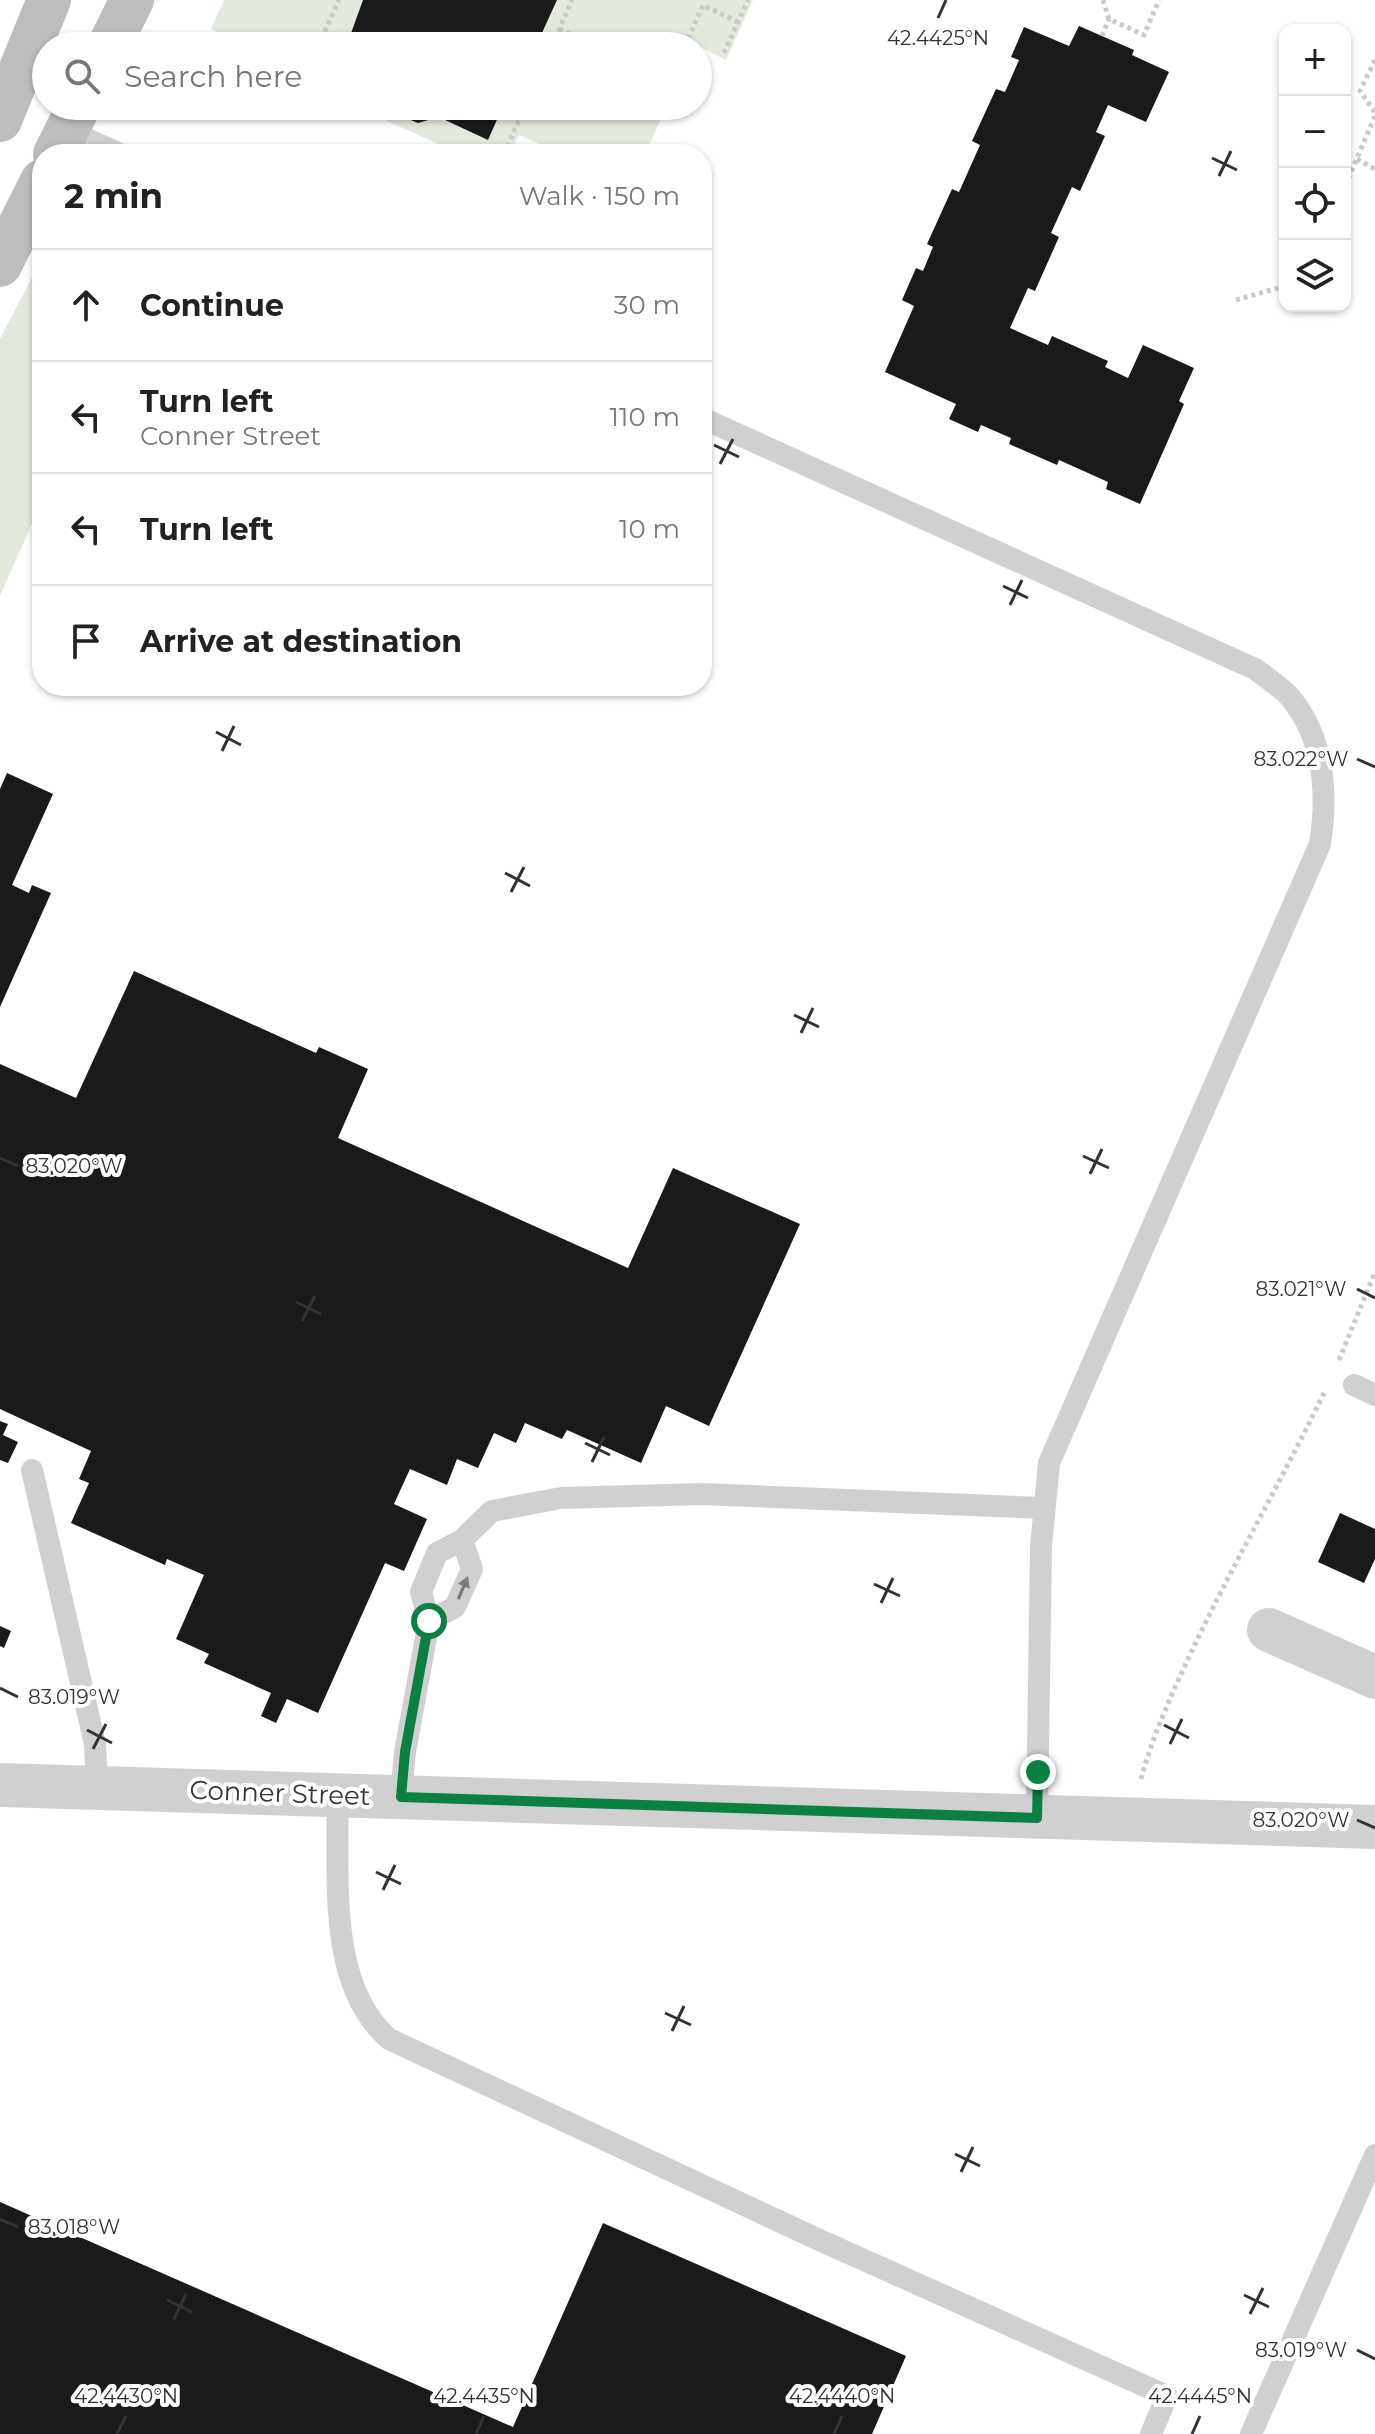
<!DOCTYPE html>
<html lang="en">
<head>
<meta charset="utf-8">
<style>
  :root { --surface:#fff; --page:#f2f2f2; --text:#222; --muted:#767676; --line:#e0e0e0 }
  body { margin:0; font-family:Montserrat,sans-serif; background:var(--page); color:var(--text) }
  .controls { position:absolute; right:24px; top:24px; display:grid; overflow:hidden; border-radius:16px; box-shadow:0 2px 6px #0004 }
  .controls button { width:72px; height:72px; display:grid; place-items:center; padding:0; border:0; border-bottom:2px solid var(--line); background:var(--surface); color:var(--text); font:40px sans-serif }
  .stop { position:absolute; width:24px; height:24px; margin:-18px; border:6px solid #0b8043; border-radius:50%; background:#fff }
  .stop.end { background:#0b8043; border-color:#fff; box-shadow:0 2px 8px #0008 }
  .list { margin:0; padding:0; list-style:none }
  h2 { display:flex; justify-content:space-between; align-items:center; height:104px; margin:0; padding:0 32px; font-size:34px }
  h2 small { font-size:26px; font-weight:400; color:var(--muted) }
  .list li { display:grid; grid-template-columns:52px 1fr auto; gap:24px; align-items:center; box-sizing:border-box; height:112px; padding:0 32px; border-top:2px solid var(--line) }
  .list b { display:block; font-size:30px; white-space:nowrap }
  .list p { margin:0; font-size:26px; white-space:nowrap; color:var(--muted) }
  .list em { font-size:26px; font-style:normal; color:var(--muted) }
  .icon { flex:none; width:44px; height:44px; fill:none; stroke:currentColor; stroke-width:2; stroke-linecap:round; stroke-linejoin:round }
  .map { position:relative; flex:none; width:1375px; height:2434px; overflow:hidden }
  .search { position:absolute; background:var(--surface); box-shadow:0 2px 6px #0004; left:32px; top:32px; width:680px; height:88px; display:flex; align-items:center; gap:20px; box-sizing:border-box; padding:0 28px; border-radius:44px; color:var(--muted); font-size:30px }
  .panel { position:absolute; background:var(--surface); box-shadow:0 2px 6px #0004; left:32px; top:144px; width:680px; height:552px; border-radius:32px }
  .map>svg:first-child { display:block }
  .green { fill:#e3e9dc }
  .building { fill:#1a1a1a }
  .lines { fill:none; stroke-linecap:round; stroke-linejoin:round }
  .path { stroke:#cacaca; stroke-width:5; stroke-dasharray:4 4; stroke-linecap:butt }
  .service { stroke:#d0d0d0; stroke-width:22 }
  .minor { stroke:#d0d0d0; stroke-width:44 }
  .secondary { stroke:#bdbdbd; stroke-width:44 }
  .oneway { fill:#7a7a7a }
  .route { stroke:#0b8043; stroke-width:10 }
  .ticks { fill:none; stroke:#333; stroke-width:3 }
  .labels { text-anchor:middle; stroke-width:8; stroke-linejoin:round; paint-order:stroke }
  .street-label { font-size:26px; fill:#333; stroke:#fff }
  .ticks-label { font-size:20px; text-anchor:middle; fill:#333; stroke:#fff; stroke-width:8; stroke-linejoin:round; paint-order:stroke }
</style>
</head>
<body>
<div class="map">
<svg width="1375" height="2434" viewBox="0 0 1375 2434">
  <rect width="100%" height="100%" fill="#fff"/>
  <g class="green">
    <polygon points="224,0 753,0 726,60 698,46 243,46 211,29"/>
    <polygon points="353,106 667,106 645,154 563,154 519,135 510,154 461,154"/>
    <polygon points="42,258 42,501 0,596 0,339"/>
  </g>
  <g class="building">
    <polygon points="363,0 557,0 536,46 353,46 356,39 350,36"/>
    <polygon points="1079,26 1134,50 1132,55 1169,72 1146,122 1108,105 1096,132 1105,136 1080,191 1072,187 1051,233 1059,237 1035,291 1028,288 1010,328 1048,345 1052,336 1108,361 1105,367 1128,378 1143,345 1194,368 1179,401 1184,404 1140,504 1106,489 1108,482 1059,460 1057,465 1009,444 1011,438 981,425 978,432 949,419 956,404 885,372 914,306 902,300 916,268 923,271 933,247 927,244 952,189 959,192 980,145 972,141 996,89 1005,92 1019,60 1011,57 1024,27 1069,46"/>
    <polygon points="394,106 503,106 488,140 443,119 448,109 444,108 435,118 418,123 401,116"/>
    <polygon points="7,773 53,794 12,885 29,893 32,885 51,893 0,1007 0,789"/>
    <polygon points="134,971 316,1053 319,1047 368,1069 338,1138 628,1268 673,1168 800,1224 709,1426 666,1406 641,1463 567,1430 562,1439 525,1423 516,1443 494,1433 478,1468 457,1459 447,1485 410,1469 394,1504 427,1519 404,1571 385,1563 318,1713 287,1699 276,1723 261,1716 271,1693 204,1663 209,1654 176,1639 204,1575 167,1559 165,1565 71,1523 89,1483 79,1479 91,1451 0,1409 0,1064 76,1098"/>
    <polygon points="0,1421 8,1424 3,1435 18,1442 8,1463 0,1460"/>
    <polygon points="1340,1513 1375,1529 1375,1559 1364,1583 1318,1562"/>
    <polygon points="0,1626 11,1631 4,1648 0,1646"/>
    <polygon points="0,2202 513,2427 603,2223 906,2356 872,2434 0,2434"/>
  </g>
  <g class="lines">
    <g class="path">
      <polyline points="1103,0 1109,19 1144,35 1159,0"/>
      <polyline points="559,29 600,46"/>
      <polyline points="1102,36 1109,19"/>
      <polyline points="318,46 339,0"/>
      <polyline points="552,46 572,0"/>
      <polyline points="685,46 703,5 738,22"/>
      <polyline points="724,53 748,0"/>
      <polyline points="1375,60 1360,91 1375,112"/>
      <polyline points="504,154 525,106"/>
      <polyline points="1357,159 1375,169"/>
      <polyline points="1345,186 1375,116"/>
      <polyline points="1236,300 1285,286"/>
      <polyline points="1339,1360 1375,1272"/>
      <path d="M1141,1779C1154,1731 1175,1687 1196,1642C1237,1557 1284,1476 1325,1391"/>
    </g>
    <g class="service">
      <polyline points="67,130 120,154"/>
      <path d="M702,418L1255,669C1266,677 1279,686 1289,696C1324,737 1328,793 1320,844L1049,1463L1041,1547L1037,1818"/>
      <polyline points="1354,1385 1375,1395"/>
      <polyline points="32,1470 95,1744 97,1788"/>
      <polyline points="429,1621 455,1607 472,1569 462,1540"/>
      <path d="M337,1794C340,1873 325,1983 389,2039L815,2238L1167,2396L1151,2434"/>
      <polyline points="401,1797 405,1752 429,1621 421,1592 437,1553 462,1540 492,1511 561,1498 702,1494 1043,1508"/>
      <polyline points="1251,2434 1375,2155"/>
    </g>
    <g class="minor">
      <polyline points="1269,1630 1375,1677"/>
      <polyline points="0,1785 1375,1827"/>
    </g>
    <g class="secondary">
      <polyline points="109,46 132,0"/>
      <polyline points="0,120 49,0"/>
      <polyline points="55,154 79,106"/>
      <polyline points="0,265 42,181"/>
    </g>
  </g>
  <defs><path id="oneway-solid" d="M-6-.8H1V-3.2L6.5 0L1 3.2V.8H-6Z" transform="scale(2)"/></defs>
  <use class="oneway" href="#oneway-solid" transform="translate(463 1588) rotate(-67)"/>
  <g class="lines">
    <polyline class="route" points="429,1621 405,1752 401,1797 1037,1818 1038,1772"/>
  </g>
  <path class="ticks" d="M938,18L946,0M1212,158L1237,170M1219,176L1231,151M714,445L739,457M720,464L733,439M1003,586L1028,598M1010,605L1022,580M216,732L241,745M222,751L234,726M1357,759L1375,767M505,873L530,886M511,892L524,867M794,1015L819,1027M801,1033L813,1008M1083,1156L1109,1168M0,1158L18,1166M1090,1174L1102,1149M1357,1289L1375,1298M296,1302L321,1314M302,1321L315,1296M585,1443L610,1455M592,1462L604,1437M874,1584L900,1596M881,1603L893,1578M0,1688L18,1697M1164,1725L1189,1738M87,1730L112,1743M1170,1744L1182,1719M93,1749L106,1724M1357,1820L1375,1828M376,1872L401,1884M383,1890L395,1865M665,2013L691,2025M672,2031L684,2006M955,2154L980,2166M961,2172L973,2147M0,2219L18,2227M1244,2295L1269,2307M167,2300L192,2312M1250,2314L1263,2288M174,2319L186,2294M1357,2350L1375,2359M117,2434L126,2416M476,2434L484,2416M834,2434L842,2416M1192,2434L1200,2416"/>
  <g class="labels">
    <g class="street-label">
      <text transform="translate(280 1793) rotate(2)" y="9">Conner Street</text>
    </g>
  </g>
  <g class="ticks-label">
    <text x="938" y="45">42.4425°N</text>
    <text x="1301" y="766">83.022°W</text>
    <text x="74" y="1173">83.020°W</text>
    <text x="1301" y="1296">83.021°W</text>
    <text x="74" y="1704">83.019°W</text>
    <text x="1301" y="1827">83.020°W</text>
    <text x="74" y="2234">83.018°W</text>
    <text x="1301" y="2357">83.019°W</text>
    <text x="126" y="2403">42.4430°N</text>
    <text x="484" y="2403">42.4435°N</text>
    <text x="842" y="2403">42.4440°N</text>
    <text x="1200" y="2403">42.4445°N</text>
  </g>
</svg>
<div class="controls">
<button>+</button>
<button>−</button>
<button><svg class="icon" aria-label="locate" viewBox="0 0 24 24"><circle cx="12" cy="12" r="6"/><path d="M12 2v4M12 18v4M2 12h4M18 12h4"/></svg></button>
<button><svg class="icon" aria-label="layers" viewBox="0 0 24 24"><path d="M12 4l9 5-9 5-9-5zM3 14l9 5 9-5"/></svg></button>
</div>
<div class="stop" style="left:429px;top:1621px"></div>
<div class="stop end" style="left:1038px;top:1772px"></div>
<div class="search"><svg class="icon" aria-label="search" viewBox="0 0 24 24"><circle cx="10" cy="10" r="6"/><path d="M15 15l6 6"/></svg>Search here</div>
<section class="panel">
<h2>2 min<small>Walk · 150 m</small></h2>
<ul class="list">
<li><svg class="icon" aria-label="ahead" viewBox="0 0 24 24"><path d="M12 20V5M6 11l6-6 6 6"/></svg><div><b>Continue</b></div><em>30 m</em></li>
<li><svg class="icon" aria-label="left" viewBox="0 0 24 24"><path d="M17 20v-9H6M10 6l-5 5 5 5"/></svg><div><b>Turn left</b><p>Conner Street</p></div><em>110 m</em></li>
<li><svg class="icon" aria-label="left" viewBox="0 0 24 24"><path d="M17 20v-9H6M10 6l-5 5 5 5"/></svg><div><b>Turn left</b></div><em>10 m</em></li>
<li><svg class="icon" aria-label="arrive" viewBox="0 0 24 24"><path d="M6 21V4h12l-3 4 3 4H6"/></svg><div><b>Arrive at destination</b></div></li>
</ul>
</section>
</div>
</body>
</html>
